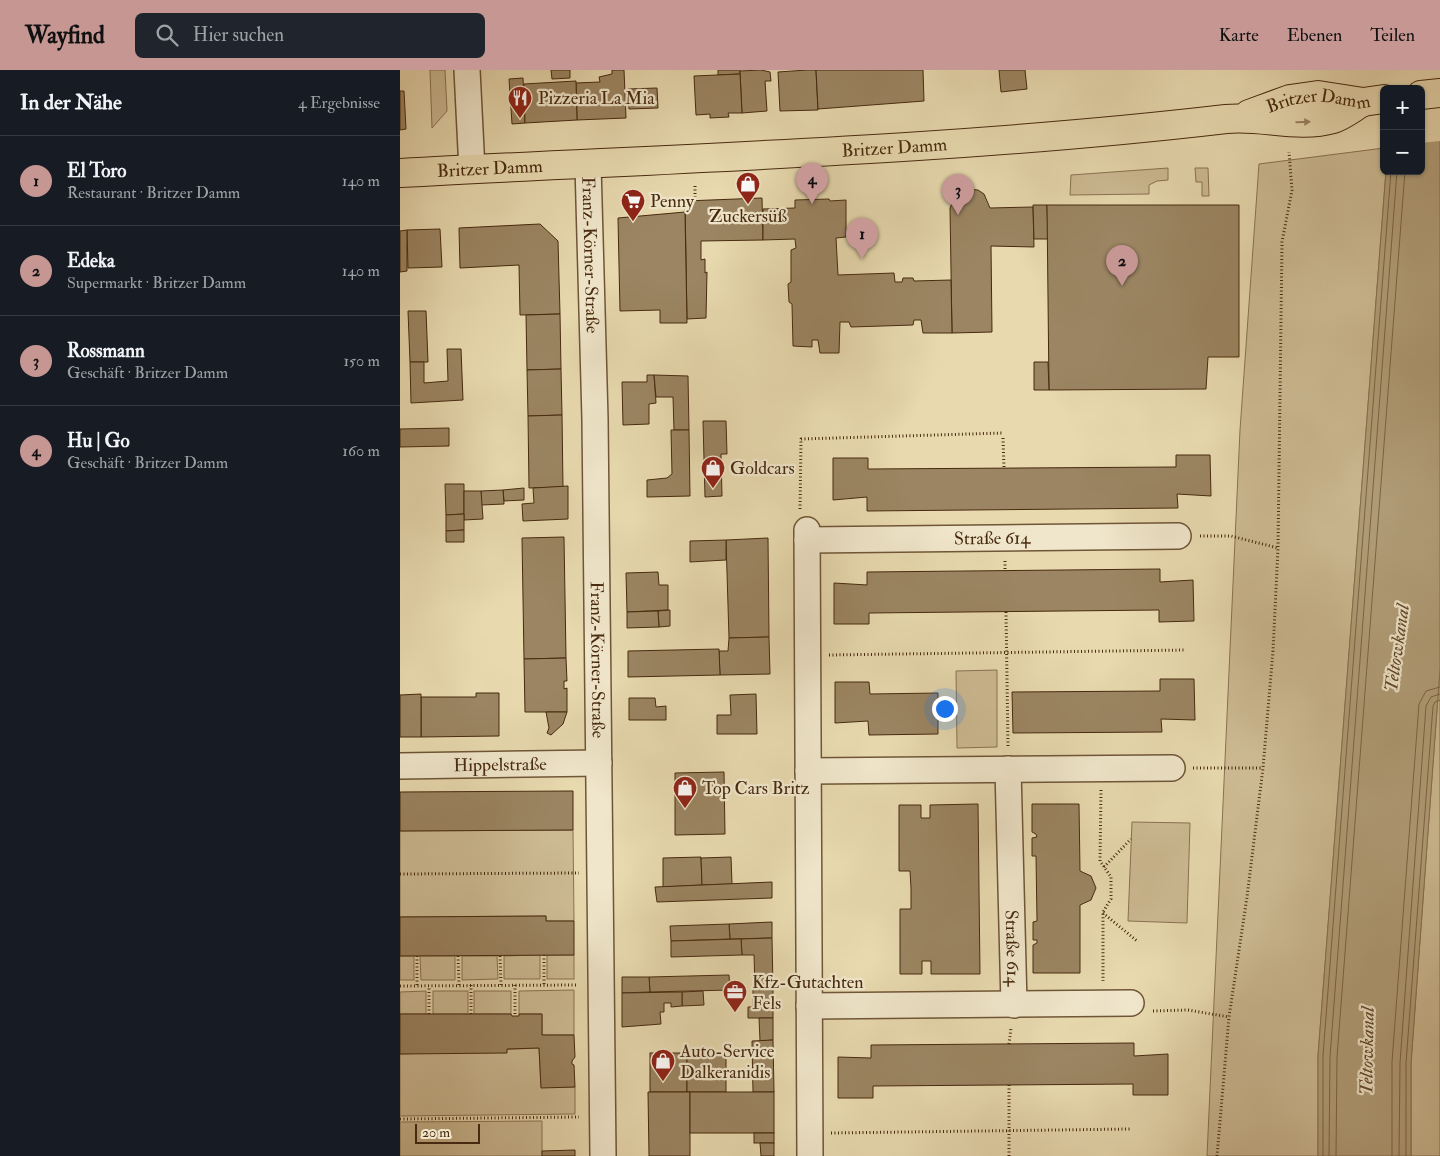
<!DOCTYPE html>
<html lang="de">
<head>
<meta charset="utf-8">
<style>
  :root { --surface:#171b24; --page:#20242c; --text:#f1f3f6; --muted:#9ea1a6; --line:#363941; --accent:#c59692 }
  body { margin:0; font-family:"IM FELL Double Pica",serif; background:var(--page); color:var(--text) }
  .controls { position:absolute; right:15px; top:15px; display:grid; overflow:hidden; border-radius:8px; box-shadow:0 1px 4px #0004 }
  .controls button { width:45px; height:45px; display:grid; place-items:center; padding:0; border:0; border-bottom:1px solid var(--line); background:var(--surface); color:var(--text); font:25px sans-serif }
  .scale { position:absolute; left:15px; bottom:12px; width:65px; box-sizing:border-box; padding-left:5px; border:2px solid #472a0f; border-top:0; font-size:14px; line-height:18px; white-space:nowrap; color:#472a0f; -webkit-text-stroke:4px #f0e6cb; paint-order:stroke }
  .you { position:absolute; left:544px; top:638px; width:18px; height:18px; margin:-12px; border:4px solid #fff; border-radius:50%; background:#1a73e8; box-shadow:0 0 0 8px #1a73e833 }
  .badge { display:grid; place-items:center; width:32px; height:32px; border-radius:50%; background:var(--accent); color:#111; font-size:16px; font-weight:700 }
  .pin { position:absolute; translate:-50% -41px; filter:drop-shadow(0 1px 2px #0008) }
  .pin::after { content:''; position:absolute; top:26px; width:18px; height:15px; background:inherit; clip-path:polygon(0 0,100% 0,50% 100%) }
  .list { margin:0; padding:0; list-style:none }
  h2 { display:flex; justify-content:space-between; align-items:center; height:65px; margin:0; padding:0 20px; font-size:21px }
  h2 small { font-size:16px; font-weight:400; color:var(--muted) }
  .list li { display:grid; grid-template-columns:32px 1fr auto; gap:15px; align-items:center; box-sizing:border-box; height:90px; padding:0 20px; border-top:1px solid var(--line) }
  .list b { display:block; font-size:19px; white-space:nowrap }
  .list p { margin:0; font-size:16px; white-space:nowrap; color:var(--muted) }
  .list em { font-size:16px; font-style:normal; color:var(--muted) }
  .icon { flex:none; width:28px; height:28px; fill:none; stroke:currentColor; stroke-width:2; stroke-linecap:round; stroke-linejoin:round }
  .map { position:relative; flex:none; width:1040px; height:1086px; overflow:hidden }
  header { display:flex; align-items:center; gap:30px; box-sizing:border-box; height:70px; padding:0 25px; background:var(--accent); color:#111 }
  header strong { font-size:24px }
  nav { display:flex; gap:28px; margin-inline-start:auto; font-size:18px }
  .search { width:350px; height:45px; background:var(--page); display:flex; align-items:center; gap:12px; box-sizing:border-box; padding:0 18px; border-radius:8px; color:var(--muted); font-size:19px }
  main { display:flex }
  aside { flex:1; background:var(--surface) }
  .map>svg:first-child { display:block }
  .green { fill:#cdbb94; stroke:#8a7252 }
  .water { fill:#b19e79; stroke:#87704f }
  .pier { fill:#e8d9af }
  .lines { fill:none; stroke-linecap:round; stroke-linejoin:round }
  .shore { stroke:#7c6444; stroke-width:1 }
  .building { fill:#9b8562; stroke:#472a0f }
  .minor-casing { stroke:#6f5637; stroke-width:28 }
  .major-casing { stroke:#472a0f; stroke-width:30 }
  .path { stroke:#472a0f; stroke-width:3; stroke-dasharray:1 2.5; stroke-linecap:butt }
  .minor { stroke:#f0e6cb; stroke-width:25 }
  .major { stroke:#e8d9af; stroke-width:28 }
  .oneway { fill:#98825f }
  .labels { text-anchor:middle; stroke-width:4.5; stroke-linejoin:round; paint-order:stroke }
  .poi-label { font-size:18px; fill:#472a0f; stroke:#f0e6cb; text-anchor:start }
  .street-label { font-size:18px; fill:#472a0f; stroke:#f0e6cb }
  .water-label { font-size:19px; font-style:italic; fill:#62472a; stroke:#f0e6cb }
</style>
</head>
<body>
<header>
<strong>Wayfind</strong>
<div class="search"><svg class="icon" aria-label="search" viewBox="0 0 24 24"><circle cx="10" cy="10" r="6"/><path d="M15 15l6 6"/></svg>Hier suchen</div>
<nav><a>Karte</a><a>Ebenen</a><a>Teilen</a></nav>
</header>
<main>
<aside>
<h2>In der Nähe<small>4 Ergebnisse</small></h2>
<ul class="list">
<li><span class="badge">1</span><div><b>El Toro</b><p>Restaurant · Britzer Damm</p></div><em>140 m</em></li>
<li><span class="badge">2</span><div><b>Edeka</b><p>Supermarkt · Britzer Damm</p></div><em>140 m</em></li>
<li><span class="badge">3</span><div><b>Rossmann</b><p>Geschäft · Britzer Damm</p></div><em>150 m</em></li>
<li><span class="badge">4</span><div><b>Hu | Go</b><p>Geschäft · Britzer Damm</p></div><em>160 m</em></li>
</ul>
</aside>
<div class="map">
<svg width="1040" height="1086" viewBox="0 0 1040 1086">
  <rect width="100%" height="100%" fill="#e8d9af"/>
  <filter id="stains"><feTurbulence type="fractalNoise" baseFrequency=".004" numOctaves="4"/><feColorMatrix values="0 0 0 0 .2 0 0 0 0 .09 0 0 0 0 .02 0 0 0 .5 -.17"/></filter>
  <radialGradient id="worn" r=".72"><stop offset=".6" stop-color="#630" stop-opacity="0"/><stop offset="1" stop-color="#630" stop-opacity=".3"/></radialGradient>
  <g class="green">
    <polygon points="30,0 45,0 47,41 32,58"/>
    <polygon points="984,78 984,101 986,101 918,986 918,1086 807,1086 840,360 859,94"/>
    <polygon points="768,98 768,110 757,111 749,115 749,124 670,125 671,105"/>
    <polygon points="795,98 808,98 809,126 802,126 802,112 796,112"/>
    <polygon points="1040,599 1040,1086 1011,1086 1011,993"/>
    <polygon points="597,600 597,677 557,678 556,601"/>
    <polygon points="732,752 790,753 787,853 728,851"/>
    <polygon points="173,760 174,851 146,851 146,846 0,847 0,761"/>
    <polygon points="140,885 140,909 104,909 104,886"/>
    <rect x="147" y="885" width="27" height="24"/>
    <rect x="0" y="886" width="14" height="24"/>
    <polygon points="20,886 55,886 55,910 21,910"/>
    <polygon points="62,886 97,886 98,909 62,910"/>
    <polygon points="174,920 174,965 142,965 142,944 119,944 119,921"/>
    <polygon points="26,921 26,944 0,944 0,922"/>
    <rect x="33" y="921" width="35" height="23"/>
    <rect x="74" y="921" width="37" height="23"/>
    <polygon points="139,978 141,1017 175,1017 175,1044 0,1046 0,984"/>
    <polygon points="142,1051 142,1086 0,1086 0,1052"/>
  </g>
  <polygon class="water" points="1040,0 1040,599 1011,993 1011,1086 918,1086 918,986 986,101 1021,101 1021,19"/>
  <polygon class="pier" points="987,0 1040,0 1040,71 1021,73 1021,19 986,19"/>
  <g class="lines">
    <g class="shore">
      <polyline points="923,1086 923,986 991,101"/>
      <polyline points="929,1086 930,987 997,101"/>
      <polyline points="936,1086 937,987 1005,101"/>
      <polyline points="992,1086 992,992 1019,634 1026,621 1040,617"/>
      <polyline points="999,1086 1000,993 1026,636 1031,627 1040,624"/>
      <polyline points="1006,1086 1006,993 1033,636 1035,632 1040,630"/>
    </g>
  </g>
  <g class="building">
    <polygon points="151,0 170,0 170,8 152,9"/>
    <polygon points="212,0 224,0 226,48 177,50 176,13 200,12 199,7 212,4"/>
    <polygon points="318,0 340,0 340,4 318,5"/>
    <polygon points="361,0 370,2 371,11 365,11 367,41 342,43 340,1"/>
    <polygon points="407,0 416,0 418,40 380,41 378,2"/>
    <polygon points="416,0 523,0 524,31 418,39"/>
    <polygon points="599,0 625,0 627,19 601,22"/>
    <polygon points="340,4 342,43 328,43 329,47 310,48 310,44 296,45 294,6"/>
    <polygon points="123,8 125,53 112,54 109,9"/>
    <polygon points="176,11 177,50 125,53 124,14"/>
    <polygon points="257,18 258,38 229,39 228,19"/>
    <polygon points="0,21 4,21 6,59 0,60"/>
    <polygon points="567,119 578,120 584,124 590,138 633,137 634,177 591,176 592,262 552,263 550,138 556,124"/>
    <polygon points="362,128 363,170 301,171 301,190 305,189 305,203 307,202 306,248 287,249 285,131"/>
    <polygon points="429,129 430,131 446,130 446,167 436,168 438,205 494,203 495,212 502,212 503,208 513,208 514,211 551,210 552,263 523,263 521,250 514,250 513,255 451,257 449,252 440,252 439,283 420,283 418,270 412,270 412,277 393,276 392,234 389,232 388,214 391,212 391,180 396,178 395,169 363,170 363,139 395,138 395,130"/>
    <polygon points="633,135 647,135 648,169 634,169"/>
    <polygon points="647,135 839,135 839,287 808,287 806,319 649,320"/>
    <polygon points="285,142 287,253 260,253 260,240 220,241 218,148"/>
    <polygon points="140,154 158,171 160,244 120,245 119,195 60,198 59,158"/>
    <polygon points="40,159 42,197 8,198 7,160"/>
    <polygon points="7,160 7,201 0,202 0,161"/>
    <polygon points="8,241 26,241 28,292 10,292"/>
    <polygon points="160,244 161,299 127,300 126,245"/>
    <polygon points="47,279 61,279 63,330 11,333 10,292 24,292 24,313 48,311"/>
    <polygon points="634,292 648,292 649,320 634,320"/>
    <polygon points="161,299 162,345 128,346 127,300"/>
    <polygon points="247,305 254,305 256,333 249,334 249,354 223,355 222,312 247,312"/>
    <polygon points="254,305 288,306 289,360 274,360 273,327 256,327"/>
    <polygon points="162,345 163,417 129,418 128,346"/>
    <polygon points="303,351 326,351 327,384 321,384 322,426 305,427"/>
    <polygon points="49,358 49,376 0,377 0,359"/>
    <polygon points="271,360 289,360 290,426 247,427 247,410 267,408 272,404"/>
    <polygon points="776,385 810,385 811,426 777,424 778,438 467,441 467,427 433,430 433,388 468,388 468,399 776,397"/>
    <polygon points="45,414 64,414 64,444 46,445"/>
    <polygon points="168,416 168,449 123,451 122,434 134,433 133,418"/>
    <polygon points="124,418 124,430 104,431 103,420"/>
    <polygon points="103,420 104,434 81,435 81,421"/>
    <polygon points="64,421 81,421 83,449 64,450"/>
    <polygon points="64,444 64,460 46,461 46,445"/>
    <polygon points="64,460 64,472 46,472 46,461"/>
    <polygon points="164,467 166,588 124,589 122,468"/>
    <polygon points="368,468 369,567 329,568 326,470"/>
    <polygon points="326,470 326,490 290,492 290,471"/>
    <polygon points="760,499 760,512 793,510 794,551 759,552 759,540 469,543 469,554 434,554 434,513 467,515 467,502"/>
    <polygon points="258,502 259,515 268,515 268,540 227,542 226,503"/>
    <polygon points="270,540 270,556 259,557 258,541"/>
    <polygon points="258,541 259,557 227,558 227,542"/>
    <polygon points="369,567 370,604 320,605 319,581 328,581 329,568"/>
    <polygon points="319,579 320,605 228,607 228,581"/>
    <polygon points="166,588 167,611 164,611 164,619 167,618 167,642 125,642 124,589"/>
    <polygon points="760,609 794,609 795,650 761,649 762,662 613,663 612,622 760,621"/>
    <polygon points="435,612 469,612 470,624 538,623 538,664 469,665 468,651 435,653"/>
    <polygon points="76,623 99,623 99,666 21,667 21,627 76,627"/>
    <polygon points="21,624 21,667 0,667 0,625"/>
    <polygon points="356,624 357,664 317,664 317,645 331,645 330,625"/>
    <polygon points="229,628 255,628 256,637 266,636 266,650 229,650"/>
    <polygon points="146,642 167,642 163,654 151,665 147,663 149,658"/>
    <polygon points="324,702 325,764 275,765 275,703"/>
    <polygon points="173,721 173,760 0,761 0,722"/>
    <polygon points="578,734 580,904 531,904 531,891 522,891 522,904 500,904 500,839 511,839 511,818 510,801 499,801 499,735 521,735 521,748 530,748 530,735"/>
    <polygon points="632,734 679,734 680,801 691,806 696,818 691,830 680,835 680,903 633,903 633,875 637,873 637,870 633,870 633,852 637,851 636,786 632,786 632,768 637,767 636,764 632,762"/>
    <polygon points="301,787 302,815 263,817 263,788"/>
    <polygon points="331,787 332,814 302,815 301,788"/>
    <polygon points="372,812 372,828 257,832 255,817"/>
    <polygon points="146,846 146,851 174,851 174,885 0,886 0,847"/>
    <polygon points="372,852 372,868 330,869 329,854"/>
    <polygon points="329,854 330,869 271,871 270,856"/>
    <polygon points="372,868 373,919 355,919 354,885 342,885 341,869"/>
    <polygon points="341,869 342,885 271,887 271,871"/>
    <polygon points="329,905 330,920 250,922 249,907"/>
    <polygon points="222,907 249,907 250,922 222,923"/>
    <polygon points="353,919 373,919 373,948 348,948 348,937 353,937"/>
    <polygon points="303,921 304,935 282,936 282,922"/>
    <polygon points="282,922 282,936 271,937 271,933 264,933 264,942 260,942 261,954 222,957 222,923"/>
    <polygon points="0,944 111,944 112,946 119,946 119,944 142,944 142,965 174,965 175,987 172,991 172,994 174,995 175,1017 141,1018 139,978 107,979 107,983 0,984"/>
    <polygon points="359,948 373,948 373,970 360,971"/>
    <polygon points="373,970 374,1022 353,1022 352,971"/>
    <polygon points="734,973 734,986 768,984 768,1025 733,1025 733,1014 473,1016 473,1028 438,1028 438,987 471,988 471,975"/>
    <rect x="250" y="983" width="37" height="39"/>
    <rect x="287" y="983" width="39" height="39"/>
    <polygon points="248,1022 290,1022 290,1086 249,1086"/>
    <rect x="290" y="1022" width="84" height="41"/>
    <rect x="354" y="1063" width="20" height="10"/>
    <polygon points="360,1073 374,1073 374,1086 361,1086"/>
    <polygon points="175,1080 175,1086 142,1086 142,1081"/>
  </g>
  <g class="lines">
    <defs>
      <g id="minor">
        <polyline points="67,0 72,100"/>
        <path id="s1" d="M188,95L195,349L203,1086"/>
        <polyline points="407,460 410,1086"/>
        <path id="s2" d="M407,470L778,466"/>
        <path id="s3" d="M0,696L199,693"/>
        <path id="s4" d="M608,699L614,935"/>
        <polyline points="408,701 772,698"/>
        <polyline points="409,936 731,933"/>
      </g>
      <g id="major">
        <polyline points="1021,25 1040,23"/>
        <path id="s5" d="M849,44L890,29L918,25L963,32L984,29"/>
        <path id="s6" d="M0,103C275,88 552,81 826,49C861,45 898,59 933,49C943,46 954,37 963,32"/>
      </g>
    </defs>
    <use href="#minor" class="minor-casing"/>
    <use href="#major" class="major-casing"/>
    <g class="path">
      <polyline points="295,116 295,127"/>
      <polyline points="603,368 604,398"/>
      <polyline points="400,439 401,369 603,363"/>
      <polyline points="800,466 831,466 878,478"/>
      <polyline points="605,491 605,501"/>
      <polyline points="606,542 608,676"/>
      <polyline points="429,585 786,580"/>
      <polyline points="793,698 863,698"/>
      <polyline points="701,720 700,791 711,807 711,829 703,842 703,911"/>
      <polyline points="704,797 731,769"/>
      <polyline points="0,804 179,803"/>
      <polyline points="703,843 737,871"/>
      <polyline points="144,885 144,915"/>
      <polyline points="17,886 17,916"/>
      <polyline points="58,886 59,915"/>
      <polyline points="100,886 101,915"/>
      <polyline points="115,915 115,946"/>
      <polyline points="0,916 178,915"/>
      <polyline points="753,941 788,940 829,947"/>
      <polyline points="29,944 29,916"/>
      <polyline points="71,944 71,915"/>
      <polyline points="609,974 611,958"/>
      <polyline points="609,1015 609,1086"/>
      <polyline points="0,1049 179,1047"/>
      <polyline points="431,1063 730,1059"/>
      <polyline points="817,1086 829,947 847,827 863,698 873,581 878,478 882,172 892,120 889,82"/>
    </g>
    <use href="#minor" class="minor"/>
    <use href="#major" class="major"/>
  </g>
  <defs><path id="oneway-solid" d="M-6-.8H1V-3.2L6.5 0L1 3.2V.8H-6Z" transform="scale(1.25)"/></defs>
  <use class="oneway" href="#oneway-solid" transform="translate(903 52) rotate(-1)"/>
  <defs>
    <symbol id="restaurant-pin" viewBox="-11 -11 22 30"><path d="M0 17L-7.5 6A9.5 9.5 0 1 1 7.5 6Z" fill="#8f2418" stroke="#f0e6cb"/><path d="M-5-6h1v4h1v-4h1v4h1v-4h1v5L-1.5 .5V6h-2V.5L-5-1ZM5-6V6H3V1.5H1.5Q1.5-4 5-6Z" fill="#fff"/></symbol>
    <symbol id="shop-pin" viewBox="-11 -11 22 30"><path d="M0 17L-7.5 6A9.5 9.5 0 1 1 7.5 6Z" fill="#8f2418" stroke="#f0e6cb"/><path d="M-5-2.5h2.3a2.7 3.5 0 0 1 5.4 0H5L5.5 6h-11ZM-1.5-2.5h3a1.5 2.3 0 0 0-3 0Z" fill="#fff"/></symbol>
    <symbol id="supermarket-pin" viewBox="-11 -11 22 30"><path d="M0 17L-7.5 6A9.5 9.5 0 1 1 7.5 6Z" fill="#8f2418" stroke="#f0e6cb"/><path d="M-6-5.5h2.5l.6 2H6L4.5 2H-2.5L-4.4-4H-6ZM-1.5 3.2a1.3 1.3 0 1 0 .1 0ZM3 3.2a1.3 1.3 0 1 0 .1 0Z" fill="#fff"/></symbol>
    <symbol id="office-pin" viewBox="-11 -11 22 30"><path d="M0 17L-7.5 6A9.5 9.5 0 1 1 7.5 6Z" fill="#8f2418" stroke="#f0e6cb"/><path d="M-6-3h4V-5.5h4V-3h4V5H-6ZM-1-4.5V-3h2v-1.5ZM-6 0V1H6V0Z" fill="#fff"/></symbol>
  </defs>
  <g fill-rule="evenodd">
    <use href="#restaurant-pin" x="106" y="14" width="28" height="38"/>
    <use href="#shop-pin" x="334" y="100" width="28" height="38"/>
    <use href="#supermarket-pin" x="219" y="117" width="28" height="38"/>
    <use href="#shop-pin" x="299" y="384" width="28" height="38"/>
    <use href="#shop-pin" x="271" y="704" width="28" height="38"/>
    <use href="#office-pin" x="321" y="908" width="28" height="38"/>
    <use href="#shop-pin" x="249" y="977" width="28" height="38"/>
  </g>
  <g class="labels">
    <g class="poi-label">
      <text x="138" y="34">Pizzeria La Mia</text>
      <text x="250" y="137">Penny</text>
      <text x="348" y="152" text-anchor="middle">Zuckersüß</text>
      <text x="330" y="404">Goldcars</text>
      <text x="302" y="724">Top Cars Britz</text>
      <text x="352" y="918">Kfz-Gutachten<tspan x="352" dy="21">Fels</tspan></text>
      <text x="280" y="987">Auto-Service<tspan x="280" dy="21">Dalkeranidis</tspan></text>
    </g>
    <g class="street-label">
      <text dy="6" stroke="none"><textPath href="#s5" startOffset="72">Britzer Damm</textPath></text>
      <text dy="6" stroke="none"><textPath href="#s6" startOffset="495">Britzer Damm</textPath></text>
      <text dy="6" stroke="none"><textPath href="#s6" startOffset="90">Britzer Damm</textPath></text>
      <text dy="6" stroke="none"><textPath href="#s1" startOffset="90">Franz-Körner-Straße</textPath></text>
      <text dy="6" stroke="none"><textPath href="#s2" startOffset="185">Straße 614</textPath></text>
      <text dy="6" stroke="none"><textPath href="#s1" startOffset="495">Franz-Körner-Straße</textPath></text>
      <text dy="6" stroke="none"><textPath href="#s3" startOffset="100">Hippelstraße</textPath></text>
      <text dy="6" stroke="none"><textPath href="#s4" startOffset="179">Straße 614</textPath></text>
    </g>
    <g class="water-label">
      <text transform="translate(996 578) rotate(-82)" y="7">Teltowkanal</text>
      <text transform="translate(966 981) rotate(-89)" y="7">Teltowkanal</text>
    </g>
  </g>
  <rect width="100%" height="100%" filter="url(#stains)"/>
  <rect width="100%" height="100%" fill="url(#worn)"/>
</svg>
<div class="controls">
<button>+</button>
<button>−</button>
</div>
<div class="scale">20 m</div>
<div class="you"></div>
<div class="pin badge" style="left:462px;top:189px">1</div>
<div class="pin badge" style="left:722px;top:216px">2</div>
<div class="pin badge" style="left:558px;top:145px">3</div>
<div class="pin badge" style="left:412px;top:134px">4</div>
</div>
</main>
</body>
</html>
